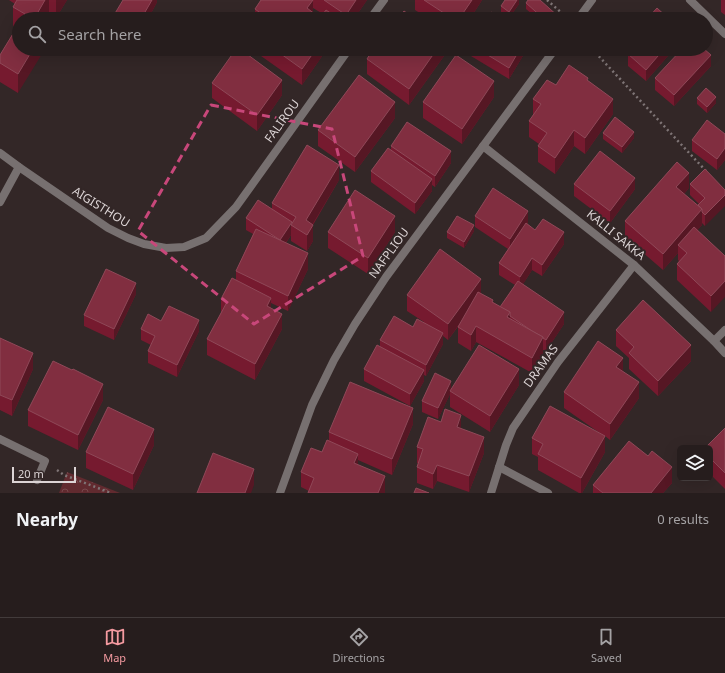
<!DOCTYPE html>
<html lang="en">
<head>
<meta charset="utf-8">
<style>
  :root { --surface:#261d1d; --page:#322a2a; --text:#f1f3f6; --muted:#a4a2a4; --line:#423b3b; --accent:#f49aa0 }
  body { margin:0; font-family:"Noto Sans",sans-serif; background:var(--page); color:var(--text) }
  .controls { position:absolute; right:12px; bottom:12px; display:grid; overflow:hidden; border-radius:6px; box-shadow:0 4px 16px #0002 }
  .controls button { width:36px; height:36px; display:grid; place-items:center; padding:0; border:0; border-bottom:1px solid var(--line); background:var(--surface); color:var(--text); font:20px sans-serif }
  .scale { position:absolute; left:12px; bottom:10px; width:64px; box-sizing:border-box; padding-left:4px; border:2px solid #dcd4d5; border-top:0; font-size:11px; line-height:14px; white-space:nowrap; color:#dcd4d5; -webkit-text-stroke:3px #332727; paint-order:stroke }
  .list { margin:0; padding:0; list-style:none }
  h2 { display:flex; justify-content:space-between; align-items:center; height:52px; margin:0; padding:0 16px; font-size:17px }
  h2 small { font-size:13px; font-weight:400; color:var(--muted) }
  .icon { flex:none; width:22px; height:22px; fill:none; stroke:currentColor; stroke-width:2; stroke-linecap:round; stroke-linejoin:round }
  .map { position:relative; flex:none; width:725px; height:493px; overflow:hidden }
  .search { position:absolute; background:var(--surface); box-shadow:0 4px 16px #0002; left:12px; right:12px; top:12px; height:44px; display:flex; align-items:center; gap:10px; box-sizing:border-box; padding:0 14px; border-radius:22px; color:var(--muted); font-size:15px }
  .sheet { height:124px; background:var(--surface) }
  nav { display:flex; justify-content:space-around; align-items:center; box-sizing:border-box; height:56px; border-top:1px solid var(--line); background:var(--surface); font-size:11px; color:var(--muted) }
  nav a { display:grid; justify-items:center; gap:2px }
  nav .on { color:var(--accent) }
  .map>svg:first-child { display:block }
  .park { fill:url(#park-crowns) }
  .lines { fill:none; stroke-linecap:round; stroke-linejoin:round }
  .path { stroke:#7f7576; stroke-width:2.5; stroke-dasharray:2 3; stroke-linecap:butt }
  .street { stroke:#777070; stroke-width:8 }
  .wall { fill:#761a2f; fill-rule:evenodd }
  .shaded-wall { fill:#561724 }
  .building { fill:#812e40; stroke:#8f4858 }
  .marked { fill:none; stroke:#c8477a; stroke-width:3; stroke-dasharray:8 5; stroke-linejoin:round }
  .labels { text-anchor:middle; stroke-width:4; stroke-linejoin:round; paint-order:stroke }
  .street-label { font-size:12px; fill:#dcd4d5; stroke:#332727 }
</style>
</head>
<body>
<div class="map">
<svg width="725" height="493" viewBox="0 0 725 493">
  <defs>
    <pattern id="park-crowns" width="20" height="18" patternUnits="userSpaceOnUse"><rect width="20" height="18" fill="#612a2f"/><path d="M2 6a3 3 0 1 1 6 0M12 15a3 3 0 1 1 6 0" fill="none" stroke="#77484c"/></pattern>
  </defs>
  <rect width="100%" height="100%" fill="#332727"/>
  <polygon class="park" points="67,472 120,493 59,493"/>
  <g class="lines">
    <g class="path">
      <polyline points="547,0 564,15"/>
      <polyline points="592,49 706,171"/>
      <polyline points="57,470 64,475 111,493"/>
    </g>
    <g class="street">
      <polyline points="690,0 725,34"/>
      <polyline points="370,19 384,0"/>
      <polyline points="578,19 592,0"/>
      <polyline points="483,146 634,265 714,341 725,353"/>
      <polyline points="0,153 19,167 108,228 128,238 144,244 166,248 184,247 206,238 236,207 349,49"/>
      <polyline points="0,202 19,167"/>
      <polyline points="714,341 725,330"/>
      <polyline points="0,439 45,461 37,480"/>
      <polyline points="499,467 548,493"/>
      <polyline points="280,493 312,405 334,360 355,324 386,277 555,49"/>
      <polyline points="491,493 506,445 513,428 558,362 634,265"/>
    </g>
  </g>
  <g class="wall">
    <polygon points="9,0 67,0 56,18 49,13 45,19 19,19 18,93 0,82 0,55 16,28 13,26 13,7 15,4"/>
    <polygon points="157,0 157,2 148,19 114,19 114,15"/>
    <path d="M261,0H367L354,19H255V9ZM313,8L323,14L320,18L313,13Z"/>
    <polygon points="415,0 482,0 470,19 429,19 415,10"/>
    <polygon points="519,0 519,4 509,18 501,12 501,6"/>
    <polygon points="721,0 725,0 725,15 721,12"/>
    <polygon points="526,3 559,19 538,19 526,9"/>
    <polygon points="251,49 327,49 302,85"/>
    <polygon points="444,49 444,56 409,105 367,74 367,59"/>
    <polygon points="471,49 527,49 509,79 471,56"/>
    <polygon points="674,49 646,81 628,66 628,54"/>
    <polygon points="711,66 674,106 655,90 655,78"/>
    <polygon points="588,82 613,114 585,154 574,146 555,174 538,162 538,146 539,144 529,137 529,121 533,115 533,99 556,85"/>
    <polygon points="212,83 282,95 257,131 212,98"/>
    <polygon points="494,97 462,144 423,118 423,102"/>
    <polygon points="697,98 716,103 707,113 697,104"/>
    <polygon points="395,118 355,172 318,146 318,130"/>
    <polygon points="603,133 634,138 622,153 603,139"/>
    <polygon points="725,134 725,160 717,170 692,151 692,140"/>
    <polygon points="391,146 451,163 435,187 432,185 432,191 415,214 371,182 371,171 391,150"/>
    <polygon points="705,169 705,226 702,223 702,225 697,230 725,256 711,312 677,280 677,264 679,261 678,260 678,253 663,270 625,237 625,221 689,188 684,194 698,205 699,204 690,195 690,184"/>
    <polygon points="339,180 313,225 313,241 307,251 291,241 291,235 286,243 308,269 288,311 271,303 271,308 282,329 255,380 207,355 207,339 221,313 221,299 236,280 236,271 253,234 246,230 246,218 272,209 272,203"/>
    <polygon points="574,184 635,189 610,223 574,196"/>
    <polygon points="475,216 528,222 527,224 535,230 564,244 542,276 532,270 523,284 564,324 546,351 543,350 543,353 532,373 476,342 471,351 458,343 458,327 460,324 448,340 443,336 443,344 426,376 424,375 424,381 410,406 364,381 364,369 380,347 380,340 424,322 407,311 407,295 481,294 493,302 500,307 515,285 499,275 499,263 508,249 475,227"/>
    <polygon points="474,231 464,248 447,238 447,232"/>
    <polygon points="328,232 395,232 368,274 328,248"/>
    <polygon points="136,294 114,340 84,326 84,315"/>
    <polygon points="161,321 199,331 177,377 148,363 148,351 151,345 141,340 141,329"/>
    <polygon points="616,330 691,361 658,396 629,369 629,358 616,346"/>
    <polygon points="0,338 33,369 12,416 0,410"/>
    <polygon points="72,370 103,400 78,450 28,426 28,410"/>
    <polygon points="623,371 639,398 610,440 605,436 605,452 582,493 579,493 538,470 538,457 532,454 532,438 604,436 564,408 564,392"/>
    <polygon points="519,385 490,432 450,407 450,394 438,419 422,412 422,401 451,389"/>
    <polygon points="413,424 392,475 358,460 358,465 385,492 385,493 308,493 309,491 301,487 301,472 322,452 329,441 329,432"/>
    <polygon points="725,428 725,489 710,474 710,448"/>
    <polygon points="461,429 484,453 469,492 437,481 433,489 417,483 417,467 418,463 417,463 417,447"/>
    <polygon points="154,445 133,490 86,468 86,452"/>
    <polygon points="672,483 663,493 593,493 593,485"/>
  </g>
  <g class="shaded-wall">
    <polygon points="45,0 49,0 49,13 45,19 34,19"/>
    <polygon points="56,0 67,0 56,18"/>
    <polygon points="152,0 157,0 157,2 148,19 141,19"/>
    <polygon points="313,0 313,15 307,8"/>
    <polygon points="356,0 367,0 354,19 346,19 346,15"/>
    <polygon points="472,0 482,0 470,19 459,19"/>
    <polygon points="517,0 519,0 519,4 509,18 509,12"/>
    <polygon points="33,49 45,49 18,93 18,74"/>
    <polygon points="316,49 327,49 302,85 302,69"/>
    <polygon points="437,49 444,49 444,56 409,105 409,89"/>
    <polygon points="520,49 527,49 509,79 509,68"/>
    <polygon points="664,49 674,49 646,81 646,70"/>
    <polygon points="711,55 711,66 674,106 674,95"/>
    <polygon points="282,80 282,95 257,131 257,115"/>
    <polygon points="494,81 494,97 462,144 462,129"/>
    <polygon points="716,97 716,103 707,113 707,107"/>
    <polygon points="613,99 613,114 585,154 585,138"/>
    <polygon points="395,102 395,118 355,172 355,157"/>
    <polygon points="574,130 574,146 555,174 555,158"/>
    <polygon points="634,132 634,138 622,153 622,147"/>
    <polygon points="725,148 725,160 717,170 717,159"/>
    <polygon points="451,151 451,163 435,187 435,176"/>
    <polygon points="339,165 339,180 306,235 306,220"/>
    <polygon points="689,173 689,188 676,203 676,187"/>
    <polygon points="635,178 635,189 610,223 610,211"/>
    <polygon points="432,179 432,191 415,214 415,203"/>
    <polygon points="725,195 725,206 705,226 705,215"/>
    <polygon points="702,209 702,225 682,248 678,245 678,253 663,270 663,254"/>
    <polygon points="528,211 528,222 510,250 510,239"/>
    <polygon points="395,216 395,232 368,274 368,258"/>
    <polygon points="292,222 292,226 291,225 291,235 280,251 280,240"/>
    <polygon points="313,225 313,241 307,251 307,235"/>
    <polygon points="474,225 474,231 464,248 464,242"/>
    <polygon points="564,232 564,244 542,276 542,265"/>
    <polygon points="308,253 308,269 288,311 288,296"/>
    <polygon points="532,258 532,270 520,289 520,277"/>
    <polygon points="481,279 481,294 448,340 448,324"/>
    <polygon points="725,281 725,297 711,312 711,296"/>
    <polygon points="136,283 136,294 114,340 114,329"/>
    <polygon points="271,298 271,314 267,306"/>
    <polygon points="510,312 510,328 507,317"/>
    <polygon points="564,312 564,324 546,351 546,340"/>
    <polygon points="282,314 282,329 255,380 255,364"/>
    <polygon points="199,320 199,331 177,377 177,365"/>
    <polygon points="476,326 476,342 471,351 471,335"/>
    <polygon points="443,333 443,344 426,376 426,365"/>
    <polygon points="543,337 543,353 532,373 532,358"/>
    <polygon points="691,345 691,361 658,396 658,381"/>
    <polygon points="33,353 33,369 12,416 12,400"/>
    <polygon points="623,358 623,373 616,367"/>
    <polygon points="519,369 519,385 490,432 490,416"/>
    <polygon points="424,370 424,381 410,406 410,394"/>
    <polygon points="451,381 451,392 450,391 450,394 438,419 438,408"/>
    <polygon points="639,382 639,398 610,440 610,424"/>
    <polygon points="103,384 103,400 78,450 78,435"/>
    <polygon points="413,408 413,424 392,475 392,459"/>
    <polygon points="461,415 461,431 457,427"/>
    <polygon points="154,429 154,445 133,490 133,474"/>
    <polygon points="605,436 605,452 582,493 581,493 581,478"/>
    <polygon points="484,437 484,453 469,492 469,476"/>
    <polygon points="358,454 358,469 354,463"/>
    <polygon points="437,465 437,481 433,489 433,474"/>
    <polygon points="672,467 672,483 663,493 651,493"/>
    <polygon points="254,469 254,485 251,493 245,493"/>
    <polygon points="385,476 385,493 378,493"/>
  </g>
  <g class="building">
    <polygon points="17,0 45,0 34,19 22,19 25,14 13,7"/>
    <polygon points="123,0 152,0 141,19 121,19 114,15"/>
    <polygon points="261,0 313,0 307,8 320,18 326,10 338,18 337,19 260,19 263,15 255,9"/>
    <polygon points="324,0 356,0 346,15"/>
    <polygon points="424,0 472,0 459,19 453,19"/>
    <polygon points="505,0 517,0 509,12 501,6"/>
    <polygon points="528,0 540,0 559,17 557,19 544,19 526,3"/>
    <polygon points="657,8 669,19 647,19"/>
    <polygon points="404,11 415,19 398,19"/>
    <polygon points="491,12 502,19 487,19"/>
    <polygon points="19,24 19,49 33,49 18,74 0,63 0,55"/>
    <polygon points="236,49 240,49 282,80 257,115 212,83"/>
    <polygon points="274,49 316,49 302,69"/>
    <polygon points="373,49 437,49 409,89 367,59"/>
    <polygon points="478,49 520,49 509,68"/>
    <polygon points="632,49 664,49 646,70 628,54"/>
    <polygon points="682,49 704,49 711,55 674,95 655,78"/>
    <polygon points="456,55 494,81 462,129 423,102"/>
    <polygon points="569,65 588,78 587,80 613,99 585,138 574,130 555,158 538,146 547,133 529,121 541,104 533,99 547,80 556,85"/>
    <polygon points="359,75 395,102 355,157 318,130"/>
    <polygon points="706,88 716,97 707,107 697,98"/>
    <polygon points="615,117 634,132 622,147 603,133"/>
    <polygon points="707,120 725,134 725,148 717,159 692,140"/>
    <polygon points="407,122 451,151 435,176 391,146"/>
    <polygon points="307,145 339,165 306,220 313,225 307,235 291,225 296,217 272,203"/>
    <polygon points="388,148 432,179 415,203 371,171"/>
    <polygon points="600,151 635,178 610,211 574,184"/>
    <polygon points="677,162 689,173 676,187 702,209 663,254 625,221"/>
    <polygon points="705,169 725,190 725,195 705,215 702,212 702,209 698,205 705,198 690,184"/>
    <polygon points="493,188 528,211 510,239 475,216"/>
    <polygon points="355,190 395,216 368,258 328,232"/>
    <polygon points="258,200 292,222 280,240 246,218"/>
    <polygon points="457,216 474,225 464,242 447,232"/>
    <polygon points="543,219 564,232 542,265 532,258 520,277 499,263 526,223 535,230"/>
    <polygon points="694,227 725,256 725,281 711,296 677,264 687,253 678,245"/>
    <polygon points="256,229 308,253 288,296 236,271"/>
    <polygon points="440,249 481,279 448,324 407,295"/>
    <polygon points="106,269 136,283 114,329 84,315"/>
    <polygon points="232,278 271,298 267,306 282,314 255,364 207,339 227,302 221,299"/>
    <polygon points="518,281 564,312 546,340 543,338 543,337 532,331 510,316 510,312 500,307"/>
    <polygon points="478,292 493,300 492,302 510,312 507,317 543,337 532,358 476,326 471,335 458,327"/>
    <polygon points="643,300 691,345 658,381 629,353 634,347 616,330"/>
    <polygon points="169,306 199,320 177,365 148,351 155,336 141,329 148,314 161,321"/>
    <polygon points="394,316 413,327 417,319 443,333 426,365 380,340"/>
    <polygon points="0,338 33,353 12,400 0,395"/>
    <polygon points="598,341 623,358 616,367 639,382 610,424 564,392"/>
    <polygon points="377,345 424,370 410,394 364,369"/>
    <polygon points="479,345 519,369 490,416 450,391"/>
    <polygon points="53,361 72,370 73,369 103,384 78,435 28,410"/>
    <polygon points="435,373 451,381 438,408 422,401"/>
    <polygon points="350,382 413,408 392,459 329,432"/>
    <polygon points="550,406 605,436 581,478 538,454 543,444 532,438"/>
    <polygon points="108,407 154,429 133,474 86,452"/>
    <polygon points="445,409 461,415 457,427 484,437 469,476 437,465 433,474 417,467 423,449 417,447 428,417 441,422"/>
    <polygon points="725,428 725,473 710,458 710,448 705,448"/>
    <polygon points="327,440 358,454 354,463 385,476 378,493 308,493 314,478 301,472 311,448 322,452"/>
    <polygon points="629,441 648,456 652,451 672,467 651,493 603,493 593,485"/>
    <polygon points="213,453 254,469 245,493 197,493"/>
    <polygon points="416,488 429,493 414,493"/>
  </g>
  <path class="marked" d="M211,105L332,129L363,256L254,324L138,231Z"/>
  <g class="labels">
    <g class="street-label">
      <text transform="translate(282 121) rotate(-54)" y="4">FALIROU</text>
      <text transform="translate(101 207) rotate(32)" y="4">AIGISTHOU</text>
      <text transform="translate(616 235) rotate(39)" y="4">KALLI SAKKA</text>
      <text transform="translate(389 253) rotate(-54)" y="4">NAFPLIOU</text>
      <text transform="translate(541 366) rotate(-54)" y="4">DRAMAS</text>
    </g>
  </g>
</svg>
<div class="controls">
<button><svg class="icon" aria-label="layers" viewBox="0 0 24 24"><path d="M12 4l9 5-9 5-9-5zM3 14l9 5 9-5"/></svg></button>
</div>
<div class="scale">20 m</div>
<div class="search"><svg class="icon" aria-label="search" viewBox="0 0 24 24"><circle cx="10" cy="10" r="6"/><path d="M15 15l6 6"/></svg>Search here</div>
</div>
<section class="sheet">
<h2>Nearby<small>0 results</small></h2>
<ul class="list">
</ul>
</section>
<nav>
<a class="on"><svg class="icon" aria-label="map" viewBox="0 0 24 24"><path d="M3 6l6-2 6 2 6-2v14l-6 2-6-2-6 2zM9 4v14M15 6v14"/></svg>Map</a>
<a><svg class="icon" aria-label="directions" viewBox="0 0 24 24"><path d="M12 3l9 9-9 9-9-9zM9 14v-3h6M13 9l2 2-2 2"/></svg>Directions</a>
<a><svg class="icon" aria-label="saved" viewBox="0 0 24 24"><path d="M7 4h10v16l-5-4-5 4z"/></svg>Saved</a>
</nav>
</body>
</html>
